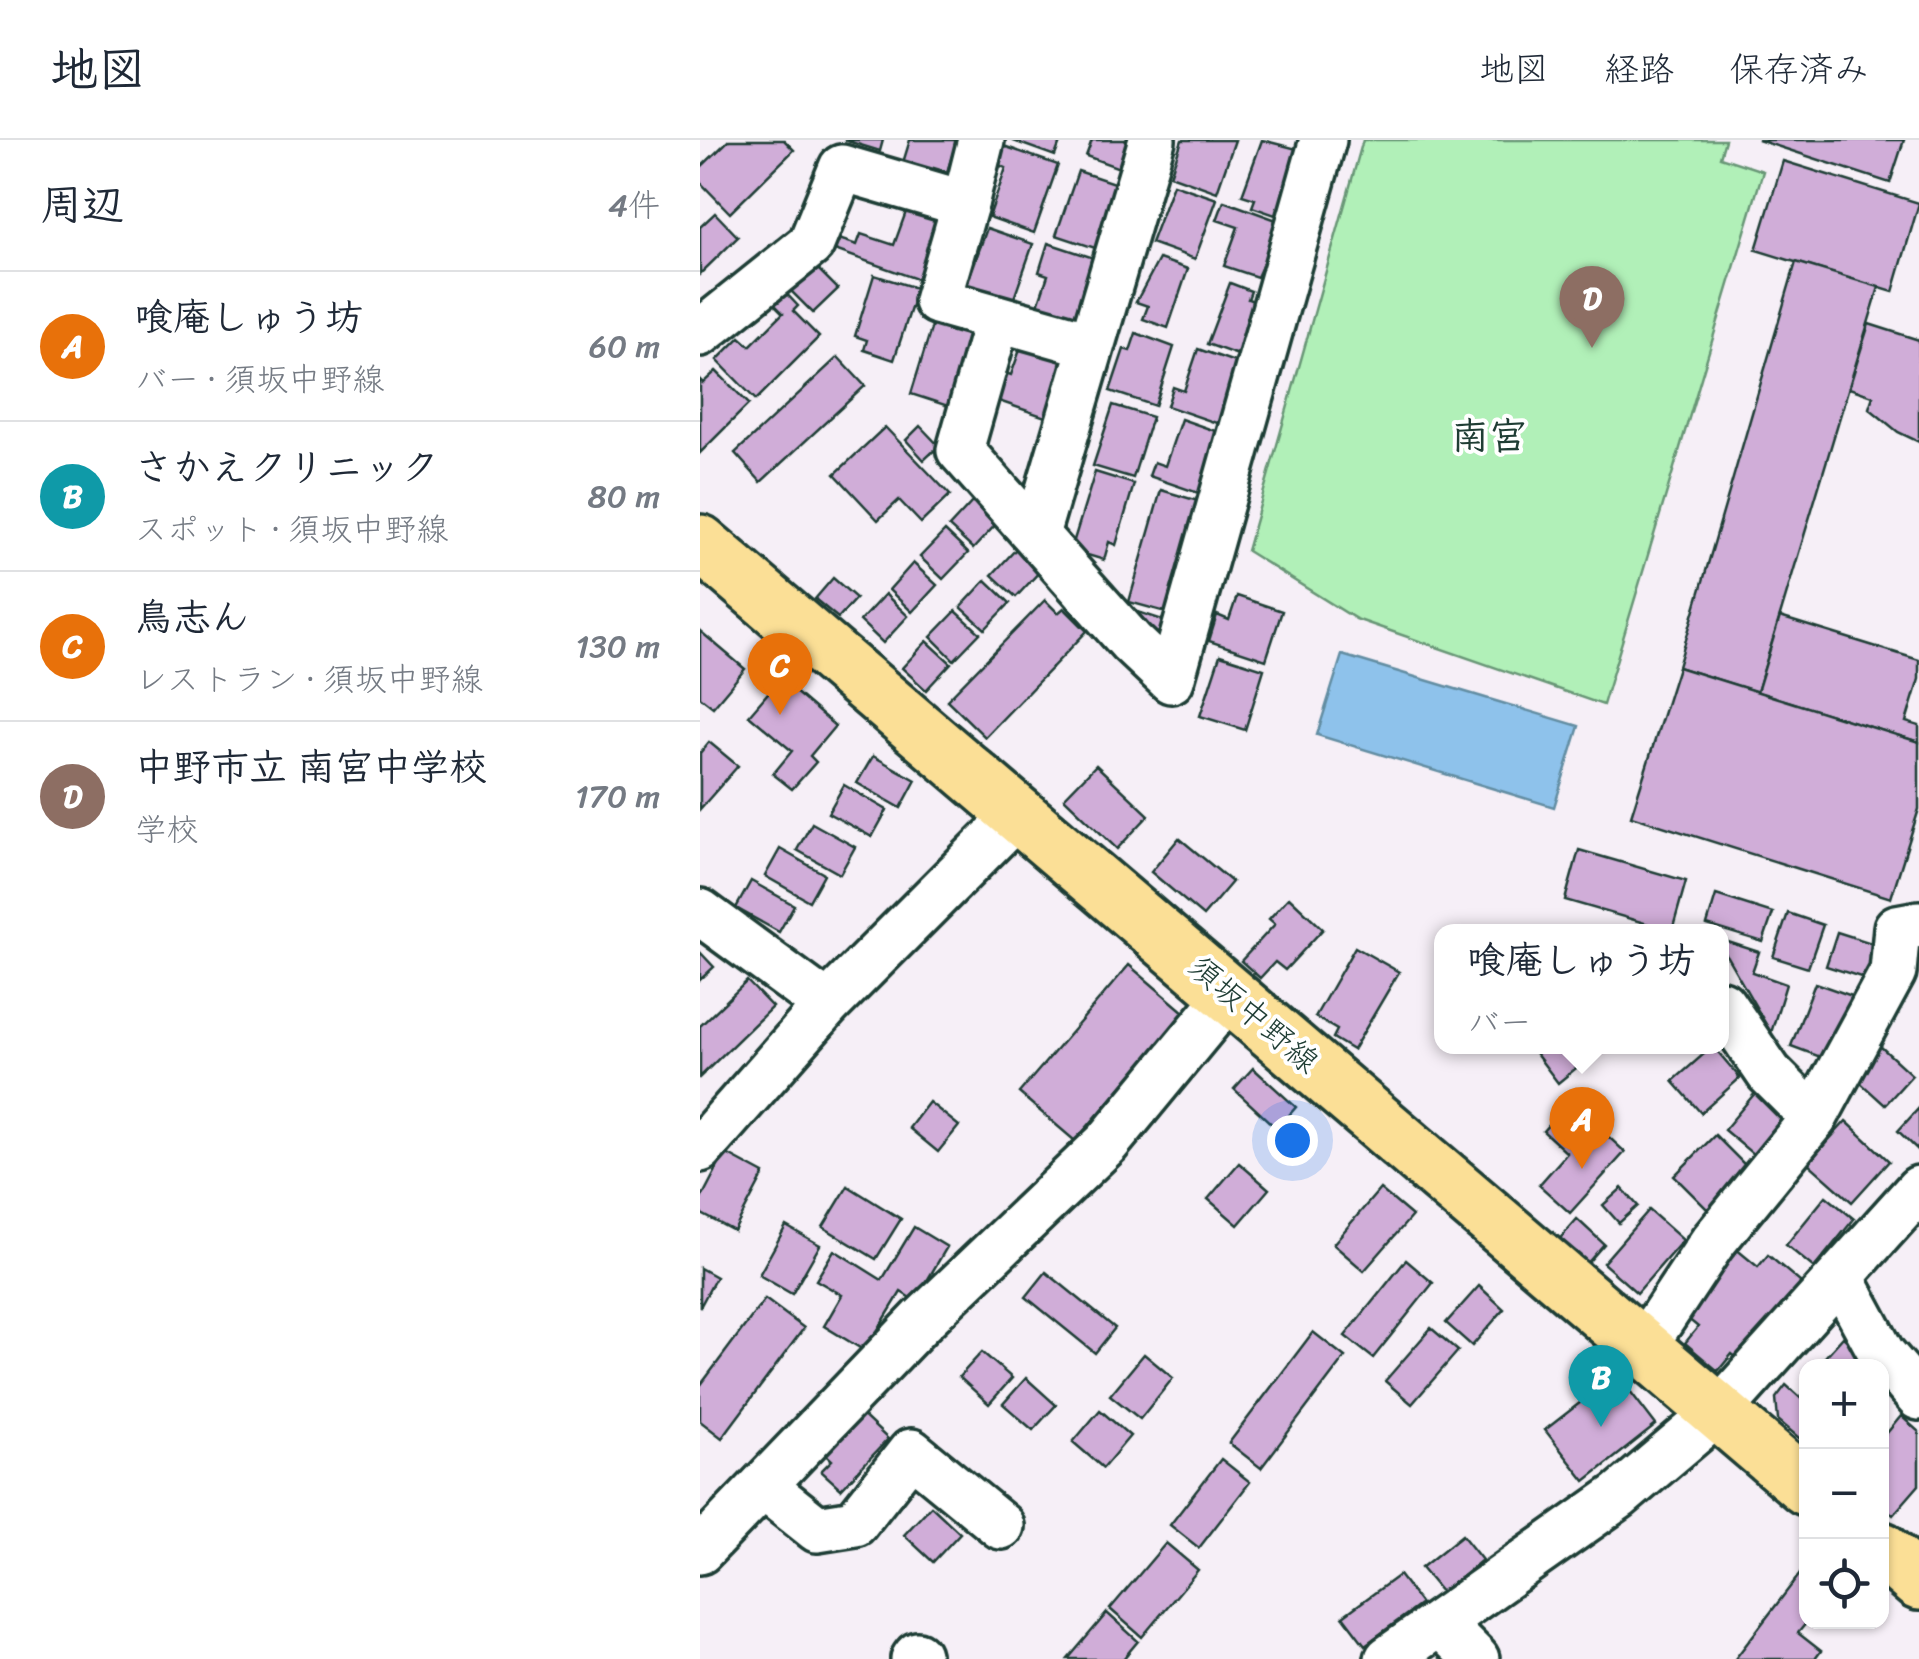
<!DOCTYPE html>
<html lang="ja">
<head>
<meta charset="utf-8">
<style>
  :root { --surface:#fff; --page:#f2f2f3; --text:#1f2937; --muted:#747a83; --line:#e0e1e3; --accent:#d93025 }
  body { margin:0; font-family:Sriracha,"Klee One",sans-serif; background:var(--page); color:var(--text) }
  .controls { position:absolute; right:30px; bottom:30px; display:grid; overflow:hidden; border-radius:20px; box-shadow:0 2px 8px #0004 }
  .controls button { width:90px; height:90px; display:grid; place-items:center; padding:0; border:0; border-bottom:2px solid var(--line); background:var(--surface); color:var(--text); font:50px sans-serif }
  .you { position:absolute; left:592px; top:1000px; width:35px; height:35px; margin:-25px; border:8px solid #fff; border-radius:50%; background:#1a73e8; box-shadow:0 0 0 15px #1a73e833 }
  .badge { display:grid; place-items:center; width:65px; height:65px; border-radius:50%; background:var(--accent); color:#fff; font-size:32px; font-weight:700 }
  .pin { position:absolute; translate:-50% -82px; filter:drop-shadow(0 2px 5px #0008) }
  .pin::after { content:''; position:absolute; top:52px; width:35px; height:30px; background:inherit; clip-path:polygon(0 0,100% 0,50% 100%) }
  .popup { position:absolute; left:734px; top:784px; width:295px; height:130px; box-sizing:border-box; display:grid; place-content:center; border-radius:20px; background:var(--surface); filter:drop-shadow(0 2px 8px #0005); font-size:32px; white-space:nowrap; color:var(--muted) }
  .popup b { font-size:38px; color:var(--text) }
  .popup::after { content:''; position:absolute; left:50%; top:100%; margin-left:-20px; border:20px solid transparent; border-top-color:var(--surface) }
  .list { margin:0; padding:0; list-style:none }
  h2 { display:flex; justify-content:space-between; align-items:center; height:130px; margin:0; padding:0 40px; font-size:42px }
  h2 small { font-size:32px; font-weight:400; color:var(--muted) }
  .list li { display:grid; grid-template-columns:65px 1fr auto; gap:30px; align-items:center; box-sizing:border-box; height:150px; padding:0 40px; border-top:2px solid var(--line) }
  .list b { display:block; font-size:38px; white-space:nowrap }
  .list p { margin:0; font-size:32px; white-space:nowrap; color:var(--muted) }
  .list em { font-size:32px; font-style:normal; color:var(--muted) }
  .icon { flex:none; width:55px; height:55px; fill:none; stroke:currentColor; stroke-width:2; stroke-linecap:round; stroke-linejoin:round }
  .map { position:relative; flex:none; width:1219px; height:1519px; overflow:hidden }
  header { display:flex; align-items:center; gap:60px; box-sizing:border-box; height:140px; padding:0 50px; background:var(--surface); border-bottom:2px solid var(--line) }
  header strong { font-size:48px }
  nav { display:flex; gap:55px; margin-inline-start:auto; font-size:35px }
  main { display:flex }
  aside { flex:1; background:var(--surface) }
  .map>svg:first-child { display:block }
  .green { fill:#b1f0b8; stroke:#689676; stroke-width:2.5 }
  .water { fill:#8ec2eb; stroke:#628da2; stroke-width:2.5 }
  .building { fill:#d0add8; stroke:#1f3d34; stroke-width:2.5 }
  .lines { fill:none; stroke-linecap:round; stroke-linejoin:round }
  .minor-casing { stroke:#1f3d34; stroke-width:52 }
  .major-casing { stroke:#1f3d34; stroke-width:62 }
  .minor { stroke:#fff; stroke-width:45 }
  .major { stroke:#fbdf96; stroke-width:55 }
  .labels { text-anchor:middle; stroke-width:8; stroke-linejoin:round; paint-order:stroke }
  .street-label { font-size:32px; fill:#1f3d34; stroke:#fff }
  .quarter-label { font-size:38px; font-weight:bold; fill:#1f3d34; stroke:#fff }
</style>
</head>
<body>
<header>
<strong>地図</strong>
<nav><a>地図</a><a>経路</a><a>保存済み</a></nav>
</header>
<main>
<aside>
<h2>周辺<small>4件</small></h2>
<ul class="list">
<li><span class="badge" style="background:#e8710a">A</span><div><b>喰庵しゅう坊</b><p>バー · 須坂中野線</p></div><em>60 m</em></li>
<li><span class="badge" style="background:#0f9aa8">B</span><div><b>さかえクリニック</b><p>スポット · 須坂中野線</p></div><em>80 m</em></li>
<li><span class="badge" style="background:#e8710a">C</span><div><b>鳥志ん</b><p>レストラン · 須坂中野線</p></div><em>130 m</em></li>
<li><span class="badge" style="background:#8d6e63">D</span><div><b>中野市立 南宮中学校</b><p>学校</p></div><em>170 m</em></li>
</ul>
</aside>
<div class="map">
<svg width="1219" height="1519" viewBox="0 0 1219 1519">
  <rect width="100%" height="100%" fill="#f6eff7"/>
  <filter id="ink" filterUnits="userSpaceOnUse"><feTurbulence type="fractalNoise" baseFrequency=".01" numOctaves="2"/><feDisplacementMap in="SourceGraphic" scale="20" xChannelSelector="R" yChannelSelector="G"/><feConvolveMatrix kernelMatrix="1 2 1 2 8 2 1 2 1" color-interpolation-filters="sRGB"/></filter>
  <g filter="url(#ink)">
    <polygon class="green" points="663,0 1025,0 1020,17 1063,31 903,565 656,479 547,411"/>
    <polygon class="water" points="642,515 879,586 854,667 617,595"/>
    <g class="building">
      <polygon points="29,0 84,0 94,10 30,73 0,42 0,28"/>
      <polygon points="144,0 183,0 180,11"/>
      <polygon points="210,0 257,0 247,32 234,28 232,36 202,26"/>
      <polygon points="311,0 361,0 355,16"/>
      <polygon points="392,0 432,0 422,29 386,16"/>
      <polygon points="482,0 535,0 517,52 470,35"/>
      <polygon points="562,0 605,11 584,71 577,68 575,75 552,67 555,59 542,55"/>
      <polygon points="1058,0 1204,0 1190,43"/>
      <polygon points="298,4 358,25 334,93 289,77 306,28 291,22"/>
      <polygon points="1083,21 1219,63 1193,152 1056,110"/>
      <polygon points="378,31 420,45 398,109 356,95"/>
      <polygon points="473,44 517,59 495,119 451,103"/>
      <polygon points="524,61 582,82 557,137 524,126 538,87 517,80"/>
      <polygon points="207,69 246,83 225,142 132,109 136,98 157,105 161,94 194,105"/>
      <polygon points="15,73 38,97 0,134 0,87"/>
      <polygon points="287,88 333,104 312,164 266,147"/>
      <polygon points="348,103 397,119 376,184 336,171 348,135 339,132"/>
      <polygon points="459,119 488,129 468,188 443,179 448,166 436,162"/>
      <polygon points="1096,122 1179,147 1057,552 978,527"/>
      <polygon points="114,125 138,149 113,173 90,150"/>
      <polygon points="174,135 226,151 221,165 213,162 194,220 164,210 167,200 155,196"/>
      <polygon points="530,143 551,151 548,159 562,164 543,217 507,204"/>
      <polygon points="82,149 98,166 93,171 119,197 56,260 17,220 40,197 50,206 83,173 70,160"/>
      <polygon points="1169,184 1219,200 1219,302 1198,292 1169,268 1173,256 1149,248"/>
      <polygon points="259,185 275,191 251,267 211,254 232,186 256,193"/>
      <polygon points="436,193 474,207 455,266 410,251 424,209 430,211"/>
      <polygon points="323,201 372,218 351,279 287,257 296,230 311,235"/>
      <polygon points="498,209 546,226 525,286 467,266 473,247 484,251"/>
      <polygon points="138,217 165,246 61,342 35,313"/>
      <polygon points="16,231 49,264 0,313 0,240 3,243"/>
      <polygon points="413,265 452,277 433,338 393,326"/>
      <polygon points="481,279 524,294 504,355 449,336 454,322 465,326"/>
      <polygon points="220,286 239,306 224,320 206,300"/>
      <polygon points="185,287 250,355 221,383 199,360 178,380 135,334"/>
      <polygon points="395,332 434,344 416,405 409,402 404,420 371,410"/>
      <polygon points="461,350 505,363 473,474 429,462"/>
      <polygon points="274,360 298,382 273,409 249,387"/>
      <polygon points="245,391 268,413 243,439 220,417"/>
      <polygon points="317,408 341,430 316,457 292,435"/>
      <polygon points="213,423 237,445 212,472 189,450"/>
      <polygon points="133,438 156,458 138,478 115,459"/>
      <polygon points="286,440 310,463 285,489 261,467"/>
      <polygon points="185,454 208,476 183,503 160,481"/>
      <polygon points="537,456 582,471 566,520 509,501 517,475 529,480"/>
      <polygon points="345,460 358,473 364,468 387,491 285,597 247,560"/>
      <polygon points="256,471 280,493 254,520 231,497"/>
      <polygon points="438,472 472,483 464,507 435,484"/>
      <polygon points="1080,477 1219,520 1219,539 1206,582 1219,586 1219,602 1057,552"/>
      <polygon points="0,491 45,529 13,567 0,557"/>
      <polygon points="227,501 251,523 226,550 202,528"/>
      <polygon points="520,515 564,529 545,590 500,576"/>
      <polygon points="978,527 1219,602 1219,669 1191,758 931,676"/>
      <polygon points="80,539 135,586 110,616 116,622 92,649 73,634 92,611 49,575"/>
      <polygon points="9,602 38,626 0,669 0,613"/>
      <polygon points="173,616 216,640 201,668 157,643"/>
      <polygon points="396,625 449,675 417,709 364,658"/>
      <polygon points="144,645 187,670 172,697 128,673"/>
      <polygon points="112,683 155,707 140,734 97,710"/>
      <polygon points="479,698 532,742 503,776 451,732"/>
      <polygon points="80,709 124,734 109,761 65,736"/>
      <polygon points="879,710 986,741 972,791 865,760"/>
      <polygon points="51,741 94,765 79,792 36,768"/>
      <polygon points="1016,755 1073,773 1063,802 1007,785"/>
      <polygon points="589,757 623,789 585,830 575,822 560,838 541,821 575,784 569,779"/>
      <polygon points="1088,773 1123,785 1108,828 1073,817"/>
      <polygon points="1137,792 1178,805 1167,839 1126,826"/>
      <polygon points="1022,800 1059,812 1052,832 1086,844 1071,893 1022,808"/>
      <polygon points="655,807 699,832 653,910 633,898 637,890 615,877"/>
      <polygon points="0,812 14,827 0,840"/>
      <polygon points="429,825 485,873 375,1001 319,953"/>
      <polygon points="47,841 72,867 0,937 0,886"/>
      <polygon points="1115,843 1155,857 1131,921 1091,906"/>
      <polygon points="830,906 903,906 858,943"/>
      <polygon points="1013,906 1040,938 1001,973 973,941"/>
      <polygon points="1180,906 1212,935 1185,965 1153,936"/>
      <polygon points="553,928 596,967 577,989 534,949"/>
      <polygon points="1061,946 1091,971 1054,1015 1024,990"/>
      <polygon points="870,961 925,1012 870,1073 839,1045 867,1013 843,991"/>
      <polygon points="229,962 259,986 238,1012 209,988"/>
      <polygon points="1219,968 1219,1011 1198,991"/>
      <polygon points="1146,981 1189,1021 1152,1062 1108,1023"/>
      <polygon points="1015,995 1049,1029 1008,1070 974,1036"/>
      <polygon points="25,1013 64,1034 34,1091 0,1073 0,1061"/>
      <polygon points="539,1023 569,1049 538,1085 508,1059"/>
      <polygon points="148,1046 201,1079 176,1119 123,1087"/>
      <polygon points="922,1048 938,1066 919,1083 903,1065"/>
      <polygon points="680,1049 712,1076 664,1131 633,1104"/>
      <polygon points="1126,1056 1154,1079 1114,1128 1086,1105"/>
      <polygon points="949,1070 983,1100 937,1153 903,1123"/>
      <polygon points="877,1079 904,1104 884,1127 856,1103"/>
      <polygon points="86,1086 120,1105 92,1154 59,1135"/>
      <polygon points="214,1087 247,1107 215,1161 201,1152 165,1211 124,1186 142,1155 116,1140 134,1110 182,1140"/>
      <polygon points="1035,1108 1058,1127 1068,1115 1100,1142 1098,1160 1044,1224 1032,1214 1018,1231 985,1203 998,1187 981,1173"/>
      <polygon points="706,1120 733,1143 673,1218 645,1196"/>
      <polygon points="0,1128 16,1137 0,1167"/>
      <polygon points="346,1132 415,1188 395,1213 326,1157"/>
      <polygon points="779,1146 804,1169 772,1206 746,1183"/>
      <polygon points="65,1159 104,1188 22,1298 0,1281 0,1246"/>
      <polygon points="731,1188 758,1211 712,1264 685,1241"/>
      <polygon points="613,1192 645,1217 561,1328 529,1303"/>
      <polygon points="1143,1197 1172,1223 1169,1226 1117,1226"/>
      <polygon points="282,1212 312,1238 289,1264 259,1237"/>
      <polygon points="444,1214 473,1238 440,1279 410,1255"/>
      <polygon points="917,1234 956,1285 885,1341 845,1290"/>
      <polygon points="326,1238 356,1265 333,1290 303,1264"/>
      <polygon points="1086,1245 1106,1263 1106,1304 1078,1280 1076,1258"/>
      <polygon points="156,1269 188,1299 141,1349 121,1331 132,1320 120,1309"/>
      <polygon points="400,1270 430,1296 403,1328 373,1302"/>
      <polygon points="1201,1276 1219,1292 1219,1345 1193,1375 1182,1364 1182,1299"/>
      <polygon points="521,1319 550,1342 499,1408 470,1385"/>
      <polygon points="231,1366 260,1393 233,1422 204,1395"/>
      <polygon points="762,1395 782,1420 742,1453 721,1428"/>
      <polygon points="466,1403 498,1430 442,1497 410,1469"/>
      <polygon points="1106,1426 1107,1482 1098,1493 1121,1511 1115,1519 1035,1519"/>
      <polygon points="699,1435 721,1464 665,1505 643,1476"/>
      <polygon points="407,1473 438,1501 423,1519 368,1519"/>
    </g>
    <g class="lines">
      <defs>
        <g id="minor">
          <polyline points="265,64 237,161 389,204"/>
          <polyline points="297,180 260,310 431,502 471,540 623,0"/>
          <polyline points="0,193 111,104 142,28 265,64 281,0"/>
          <polyline points="336,394 452,0"/>
          <polyline points="0,772 127,865"/>
          <polyline points="1022,864 1069,933 1114,978"/>
          <polyline points="0,1009 127,865 319,673"/>
          <polyline points="1141,1138 1182,1214 1219,1257"/>
          <polyline points="943,1207 1012,1103 1114,978 1193,832 1197,788 1219,784"/>
          <polyline points="63,1346 117,1389 155,1383 211,1312 301,1386"/>
          <polyline points="0,1411 222,1180 407,1003 530,854"/>
          <polyline points="741,1484 776,1519"/>
          <polyline points="214,1519 217,1515"/>
          <polyline points="688,1519 919,1356 1018,1272 1219,1049"/>
        </g>
        <g id="major">
          <polyline points="0,403 1106,1347"/>
          <polyline points="1182,1410 1219,1442"/>
        </g>
      </defs>
      <use href="#minor" class="minor-casing"/>
      <use href="#major" class="major-casing"/>
      <use href="#minor" class="minor"/>
      <use href="#major" class="major"/>
    </g>
  </g>
  <g class="labels">
    <g class="street-label">
      <text transform="translate(554 874) rotate(41)" y="11">須坂中野線</text>
    </g>
    <g class="quarter-label">
      <text x="789" y="309">南宮</text>
    </g>
  </g>
</svg>
<div class="controls">
<button>+</button>
<button>−</button>
<button><svg class="icon" aria-label="locate" viewBox="0 0 24 24"><circle cx="12" cy="12" r="6"/><path d="M12 2v4M12 18v4M2 12h4M18 12h4"/></svg></button>
</div>
<div class="you"></div>
<div class="pin badge" style="left:882px;top:1029px;background:#e8710a">A</div>
<div class="popup"><b>喰庵しゅう坊</b>バー</div>
<div class="pin badge" style="left:901px;top:1287px;background:#0f9aa8">B</div>
<div class="pin badge" style="left:80px;top:575px;background:#e8710a">C</div>
<div class="pin badge" style="left:892px;top:208px;background:#8d6e63">D</div>
</div>
</main>
</body>
</html>
